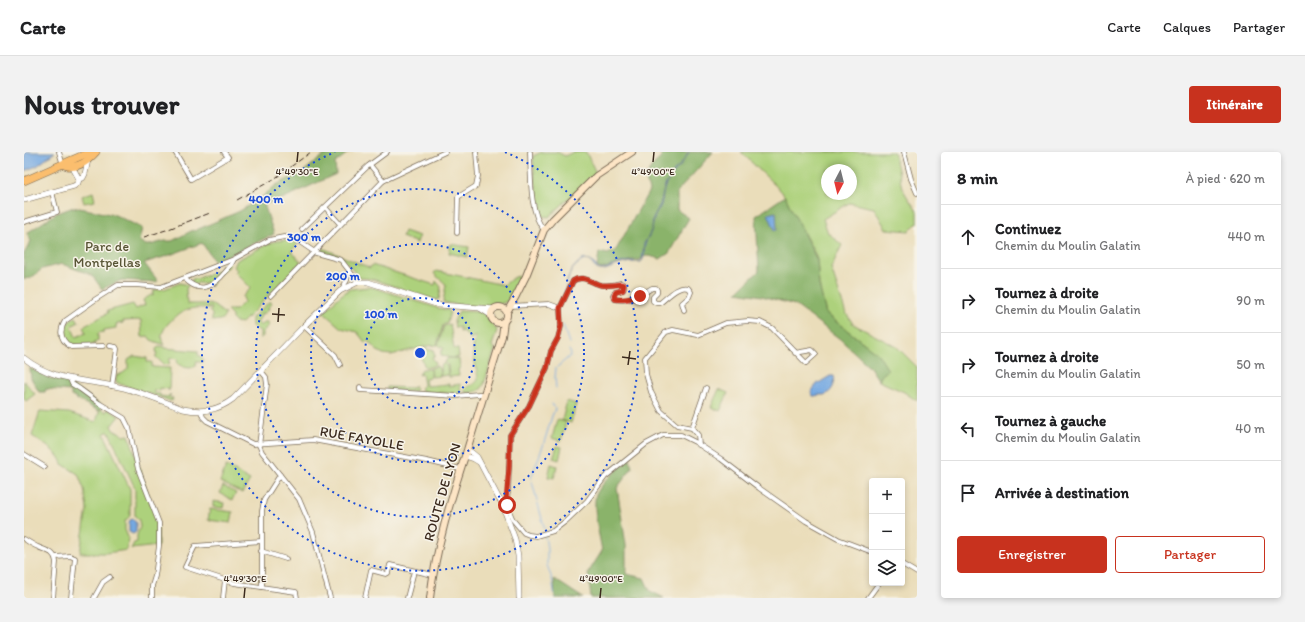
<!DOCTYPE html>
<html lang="fr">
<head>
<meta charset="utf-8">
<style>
  :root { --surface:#fff; --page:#f2f2f2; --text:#202124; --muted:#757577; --line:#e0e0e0; --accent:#c8321e }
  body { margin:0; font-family:Itim,sans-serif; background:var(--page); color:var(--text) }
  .controls { position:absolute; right:12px; bottom:12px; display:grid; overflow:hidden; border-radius:4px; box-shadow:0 2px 6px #0003 }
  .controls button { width:36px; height:36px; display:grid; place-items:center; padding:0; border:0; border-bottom:1px solid var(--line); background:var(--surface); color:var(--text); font:20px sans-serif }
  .compass { position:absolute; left:797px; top:12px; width:36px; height:36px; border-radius:50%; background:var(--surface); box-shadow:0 2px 6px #0003; rotate:187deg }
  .stop { position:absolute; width:12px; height:12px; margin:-9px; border:3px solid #c8321e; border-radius:50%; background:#fff }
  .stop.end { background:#c8321e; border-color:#fff; box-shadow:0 1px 4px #0008 }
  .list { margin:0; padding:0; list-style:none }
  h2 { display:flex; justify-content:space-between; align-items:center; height:52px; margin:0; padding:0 16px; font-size:17px }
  h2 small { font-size:13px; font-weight:400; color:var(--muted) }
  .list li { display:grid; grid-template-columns:26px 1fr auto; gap:12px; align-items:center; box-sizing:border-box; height:64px; padding:0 16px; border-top:1px solid var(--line) }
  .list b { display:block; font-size:15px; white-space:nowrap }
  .list p { margin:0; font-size:13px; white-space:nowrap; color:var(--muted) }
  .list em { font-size:13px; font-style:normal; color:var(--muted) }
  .actions { display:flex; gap:8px; padding:12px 16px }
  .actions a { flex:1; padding:9px 0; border:1px solid var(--accent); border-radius:4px; text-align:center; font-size:14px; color:var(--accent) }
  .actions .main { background:var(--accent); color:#fff }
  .icon { flex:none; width:22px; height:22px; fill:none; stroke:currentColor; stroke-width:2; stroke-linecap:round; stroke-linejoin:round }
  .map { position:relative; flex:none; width:893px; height:446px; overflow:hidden; border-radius:4px }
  header { display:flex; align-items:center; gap:24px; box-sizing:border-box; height:56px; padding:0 20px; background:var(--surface); border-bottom:1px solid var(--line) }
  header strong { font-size:19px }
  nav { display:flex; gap:22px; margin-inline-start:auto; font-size:14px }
  .intro { display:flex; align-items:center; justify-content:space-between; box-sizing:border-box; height:96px; padding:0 24px }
  h1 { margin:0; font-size:28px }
  .button { padding:10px 18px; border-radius:4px; background:var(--accent); color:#fff; font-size:14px; font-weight:700 }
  main { display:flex; gap:24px; padding:0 24px }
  aside { flex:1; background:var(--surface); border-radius:4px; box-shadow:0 2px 6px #0003 }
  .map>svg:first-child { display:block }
  .green { fill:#add17b; stroke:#747e4c; fill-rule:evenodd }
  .forest { fill:#8ab36b; stroke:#626e44 }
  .water { fill:#74a8e1; stroke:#586980 }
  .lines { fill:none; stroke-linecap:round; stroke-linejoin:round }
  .stream { stroke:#74a8e1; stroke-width:1 }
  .minor-casing { stroke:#786955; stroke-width:5.5 }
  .tertiary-casing { stroke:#786955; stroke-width:6 }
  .secondary-casing { stroke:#786955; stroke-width:8 }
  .primary-casing { stroke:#786955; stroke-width:8 }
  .minor { stroke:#fff; stroke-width:4 }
  .tertiary { stroke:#fff; stroke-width:5 }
  .secondary { stroke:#fde5c5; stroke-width:6 }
  .primary { stroke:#fbbe6e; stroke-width:7 }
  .rail { stroke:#3b2a1e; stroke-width:1; stroke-dasharray:6 3; stroke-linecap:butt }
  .route { stroke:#c8321e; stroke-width:5 }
  .ticks { fill:none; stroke:#3b2a1e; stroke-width:1.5 }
  .ring { fill:none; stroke:#1d4ed8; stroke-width:2; stroke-dasharray:2 4 }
  .labels { text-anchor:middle; stroke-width:3; stroke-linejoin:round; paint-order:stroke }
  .park-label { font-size:14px; fill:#585435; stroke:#f7f3e8 }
  .street-label { font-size:14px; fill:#3b2a1e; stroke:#f7f3e8 }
  .ticks-label { font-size:10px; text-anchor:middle; fill:#3b2a1e; stroke:#f7f3e8; stroke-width:3; stroke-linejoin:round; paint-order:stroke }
  .centre { fill:#1d4ed8; stroke:#f7f3e8; stroke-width:2 }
  .ring-label { font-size:12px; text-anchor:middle; font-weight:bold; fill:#1d4ed8; stroke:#f7f3e8; stroke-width:3; stroke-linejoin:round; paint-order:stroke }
</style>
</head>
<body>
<header>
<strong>Carte</strong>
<nav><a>Carte</a><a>Calques</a><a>Partager</a></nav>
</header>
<div class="intro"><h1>Nous trouver</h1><a class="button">Itinéraire</a></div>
<main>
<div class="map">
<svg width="893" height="446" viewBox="0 0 893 446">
  <rect width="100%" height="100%" fill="#f7f3e8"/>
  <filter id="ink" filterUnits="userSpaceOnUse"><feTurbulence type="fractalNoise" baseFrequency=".025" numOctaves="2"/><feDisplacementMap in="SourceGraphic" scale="8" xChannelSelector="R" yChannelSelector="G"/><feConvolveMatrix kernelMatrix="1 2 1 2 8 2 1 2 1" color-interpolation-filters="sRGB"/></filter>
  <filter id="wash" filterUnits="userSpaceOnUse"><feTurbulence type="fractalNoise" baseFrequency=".012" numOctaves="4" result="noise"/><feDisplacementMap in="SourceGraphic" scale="16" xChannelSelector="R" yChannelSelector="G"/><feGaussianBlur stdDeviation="0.9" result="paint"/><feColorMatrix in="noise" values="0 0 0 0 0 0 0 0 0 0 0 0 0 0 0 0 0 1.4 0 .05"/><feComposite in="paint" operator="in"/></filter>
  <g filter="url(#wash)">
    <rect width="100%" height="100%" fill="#eaddba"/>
    <g class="green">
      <polygon points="518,0 533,0 541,4 549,0 562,0 572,21 525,65 516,64 510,20 509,4"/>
      <path d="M717,0H870L878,36L884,46L893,59V71L885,79L862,77L850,56L825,51L799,67L804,81L818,93L807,116L821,159L829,172L873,195L893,215V249L880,240L855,229L857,224L854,202L802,162L795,133L793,108L791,102L758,40ZM803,18H827V42H803Z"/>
      <polygon points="69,40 71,49 60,51 58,44"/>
      <polygon points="380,79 395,84 393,91 378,85"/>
      <polygon points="264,88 268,88 274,92 267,99 277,110 226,163 218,171 211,170 208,167 208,164 204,160 204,158 212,158 220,150 219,144 227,136 211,120 213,118 210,115 213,108 242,93 252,89"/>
      <polygon points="427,92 445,95 443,105 425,101"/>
      <polygon points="296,95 346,116 348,113 411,133 412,129 417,135 415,147 412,148 348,127 336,126 318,106 296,99"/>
      <polygon points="206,111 205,114 189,125 190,131 186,133 186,131 173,131 171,133 168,131 168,127 171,126 172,127 197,118 196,115"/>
      <path d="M412,119L480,133C486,129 491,122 498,125C495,132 492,141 486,147C475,158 433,154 419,150L422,133C419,128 412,125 410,121Z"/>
      <path d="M156,131L164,133L162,137L163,152H182L189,153L201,162C200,169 195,168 188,169V162L186,160L188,156C180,156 173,155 166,157C154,160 130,179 140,193L127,188L124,184L118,185L117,168L99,169V171L92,172V176L80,178V180L74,181V189H71V192C64,193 55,194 49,193C40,190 37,179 43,172C45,169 49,167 52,165L55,170L47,174L52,185L62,181L59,175L84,161L83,159L109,152L112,157L121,153L119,148L127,143L129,144L130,138L140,137Z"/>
      <polygon points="344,135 351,136 414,156 424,158 426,160 423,171 419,173 413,193 403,194 367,203 359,202 352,198 344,189 341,190 333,180 317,176 299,160 316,144 326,137"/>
      <polygon points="246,149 248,152 244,155 245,157 240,162 238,161 237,163 236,166 233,170 237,174 242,169 246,172 239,180 239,184 236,187 236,179 228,174 228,166"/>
      <path d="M435,159L456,160L461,163L473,178L468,194L471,197L460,232C457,240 450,240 442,241L440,238C443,233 450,234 454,228C453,209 445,205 452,184L446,187L439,179L436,180V175L431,176L430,169Z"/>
      <polygon points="426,172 430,197 434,197 435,205 428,206 417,204 417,199 420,197 418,194 416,195 414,193 420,174"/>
      <path d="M136,194L140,195V196L174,199V203L179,206L178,210H172V214C165,218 158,215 153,211L154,207L146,206L145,213L139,212L131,204L133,203L132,197Z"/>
      <polygon points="402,196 405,198 409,197 411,204 408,205 412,212 406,215 401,215 394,198"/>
      <polygon points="110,204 123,206 123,210 128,210 128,215 146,216 145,239 144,237 136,236 136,239 130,238 130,241 136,242 136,244 144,245 146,242 147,243 145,245 147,247 148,245 149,248 147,249 96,232 92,230 92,224 99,221 104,217 104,208"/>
      <polygon points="424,206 435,207 436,216 434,217 435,224 425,225 424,213 421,210"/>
      <polygon points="420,211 423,214 424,223 417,224 416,215"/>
      <polygon points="413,214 415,217 416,224 408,225 407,216"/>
      <polygon points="398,217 406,217 407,225 401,226 402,234 425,232 425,234 436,232 437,242 399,240 397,236 400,233 398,222 395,223"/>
      <polygon points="0,229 11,242 2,249 0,247"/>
      <polygon points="390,233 392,237 390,240 363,238 363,235 389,236"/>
      <polygon points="695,237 704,241 696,259 687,255"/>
      <polygon points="543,249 552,252 547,271 538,268"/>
      <path d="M76,257L82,260L84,257L95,264L87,274L90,279L95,280L99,284L105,283L131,364L134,376V394L107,397L110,391L113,390V383L116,375L115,368L111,364V336L85,280H83L80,282L106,337V364L101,369V378L104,385L103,398L82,401H56L63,357L60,337L54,322L38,312C36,301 17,290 8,284L16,259L45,261L72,270Z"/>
      <polygon points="533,268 542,270 537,289 528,286"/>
      <polygon points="533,294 538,295 535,308 529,306"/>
      <polygon points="527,312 533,314 530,326 524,325"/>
      <polygon points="202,314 226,328 218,341 196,330"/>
      <polygon points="199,334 212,341 208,348 196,341"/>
      <polygon points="189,349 200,351 199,356 189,355"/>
      <polygon points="186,357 209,360 207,371 184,368"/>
    </g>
    <g class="forest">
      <polygon points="304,0 325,0 311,11 312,22 260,46 240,52 250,82 191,110 178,91 143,104 120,111 134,129 131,130 98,128 78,137 68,123 38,112 18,117 6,127 3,126 0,128 0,102 7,89 3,81 33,61 50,55 91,63 118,76 115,89 122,93 126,93 141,89 148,89 169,78 170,79 216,59 237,46 252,33 279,20"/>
      <path d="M636,0H689L653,40V58L665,66L645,101L636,107C628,105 621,101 616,108H608L577,117L573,115L575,100L584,102L592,98L625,39L622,26L627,15L638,5Z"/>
      <polygon points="761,44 793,108 795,133 802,162 854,202 864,218 857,224 855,229 846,215 816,187 771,153 738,144 713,140 735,119 732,64"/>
      <polygon points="6,216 25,226 41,229 78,254 75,259 47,244 47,239 22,237 21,240 15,240 7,226"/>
      <path d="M606,307L608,316L593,336L602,393V422L620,426L626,439L640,446H567L564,421L578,399C576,386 568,355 572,343C578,329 595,317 606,307Z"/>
      <polygon points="530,427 559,446 531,446"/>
    </g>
    <g class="water">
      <polygon points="0,0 31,0 13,14 0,19"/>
      <path d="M665,0C660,10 649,21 642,32C639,38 639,46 637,53C635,58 631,62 630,67C629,70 629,75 627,79C626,83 622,88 621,93C619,99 622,105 617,110C610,110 604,110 597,112C591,113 581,120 575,118C571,117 568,112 567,109L560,108C543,118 547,123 541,137C545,123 546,116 559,107L567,108L574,117L578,118L596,111L608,109L616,110L618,108L620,92L628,77L629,66L636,53L641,33L651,18L655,16Z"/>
      <polygon points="752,60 753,78 751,78 744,62"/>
      <path d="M806,224H810C812,230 809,238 803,242C799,244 795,242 791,244H789L787,240L793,232Z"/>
      <polygon points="109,367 112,371 112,380 109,382 105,380 105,371 106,368"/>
    </g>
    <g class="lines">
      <g class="stream">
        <polyline points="540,144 541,137"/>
        <polyline points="539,173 545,191"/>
        <polyline points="532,236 531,226 532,216 546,204 547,202 545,198"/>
        <polyline points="521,378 507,326 519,294 528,264 531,257 528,252"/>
        <polyline points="521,384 523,396 523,413 528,427 531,446"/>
      </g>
    </g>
  </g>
  <g filter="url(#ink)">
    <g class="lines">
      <defs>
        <g id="minor">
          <polyline points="35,0 39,13"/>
          <polyline points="151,0 167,27 204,5 200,0"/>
          <path d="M506,0C507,23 505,61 520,78"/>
          <polyline points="880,0 887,27 893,41"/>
          <polyline points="346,13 359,29"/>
          <polyline points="301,55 316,72"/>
          <polyline points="0,70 33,60 28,40"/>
          <polyline points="278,77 344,14 363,0"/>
          <polyline points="433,81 434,45 452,34 454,24 452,0"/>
          <path d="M161,127C174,140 185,137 197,125C202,119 207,115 210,107"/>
          <polyline points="318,137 323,128 325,119"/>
          <polyline points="247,144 359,29 421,0"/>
          <polyline points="486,154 525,152 536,156"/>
          <polyline points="280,174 311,203 316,213"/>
          <path d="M79,194L47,195C36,188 35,179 41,169L72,147L94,133H112L137,135L210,107L245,88L260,85L270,86L292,101L317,108L334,130"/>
          <polyline points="86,194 92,195 93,197 88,234"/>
          <polyline points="237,219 242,225 243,232 235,293 238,300 275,347 289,380 306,446"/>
          <polyline points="46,227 48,232 56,237 75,251 100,266 105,276 114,317 135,371 135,394 131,424 128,434 128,446"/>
          <polyline points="336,235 336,238 338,238 432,244 455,242 460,242"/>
          <polyline points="177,259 179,265 183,269 229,292 289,288 403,309 436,317"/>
          <polyline points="668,276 682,236"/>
          <polyline points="675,293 674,283 668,276 653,273 637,259 627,240 622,222 621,206 642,180 649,178 674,183 702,171 724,169 736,170 748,176 782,211 792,202 788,198 771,201"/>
          <polyline points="0,302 21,315"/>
          <path d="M482,350L484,341L485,316L486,283L505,254L523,216L527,199L534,186L537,175L536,156L549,129C558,122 568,131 577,133C584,134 590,133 597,131L600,133V136L599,138L591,140L589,143L591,147C605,151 617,143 628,136H632L633,138V141L629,145V149L632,151H636C644,145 654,133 664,136L667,140L665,145L658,151L660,158"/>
          <polyline points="483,354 489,368 500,381 505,383 512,384 529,379 542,369 563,349 581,325 622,292 639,283 657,283 671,290 697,307 735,336 782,369 814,387 848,400"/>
          <path d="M0,387C5,390 9,393 14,395C22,399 31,399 32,410L29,446"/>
          <polyline points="237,389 171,394 161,415 210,431 272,440 273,446"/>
          <polyline points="237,399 262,407"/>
          <polyline points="32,405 46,404 51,406 47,446"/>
          <polyline points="878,412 893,421"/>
          <polyline points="238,435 238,359 240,348 256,323"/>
          <polyline points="70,446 79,430 86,425"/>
          <polyline points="199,446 201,428"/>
          <polyline points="341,446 347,418 362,422 364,421 366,413 409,423"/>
          <polyline points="383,446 390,419"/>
          <polyline points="844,446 855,431"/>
        </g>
        <g id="tertiary">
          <polyline points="49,14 50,18 55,27"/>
          <polyline points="55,27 59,26 61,22 64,8"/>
          <polyline points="0,48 50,34 54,31 55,27"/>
          <polyline points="457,157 468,164"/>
          <path d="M0,206C32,232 70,227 107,238C124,243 141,250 159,257C178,261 193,259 209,247L280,174L316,139L334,130H344L415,153L471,157"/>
          <polyline points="443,298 447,300 453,305 475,347 479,350"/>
          <polyline points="441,304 450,307 455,310"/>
          <circle cx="481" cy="352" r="2.5"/>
          <polyline points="481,355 481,360 491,387 494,404 495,446"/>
        </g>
        <g id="secondary">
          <circle cx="475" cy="163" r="8"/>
          <polyline points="483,160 492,144 502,124 520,78 529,67 572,24 608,0"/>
          <path d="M406,446C412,395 427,346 443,298C455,260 466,222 478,184L480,169"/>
        </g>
        <g id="primary">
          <path d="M40,13C52,18 64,9 72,0"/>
          <polyline points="0,29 66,0"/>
        </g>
      </defs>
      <use href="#minor" class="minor-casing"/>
      <use href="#tertiary" class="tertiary-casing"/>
      <use href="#secondary" class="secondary-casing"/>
      <use href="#primary" class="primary-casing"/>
      <use href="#minor" class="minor"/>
      <use href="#tertiary" class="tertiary"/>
      <use href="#secondary" class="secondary"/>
      <use href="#primary" class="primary"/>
      <g class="rail">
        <polyline points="213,48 250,27 287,0"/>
        <polyline points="120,85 142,78 186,61"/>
      </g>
    </g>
  </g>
  <g class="lines" filter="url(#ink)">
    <path class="route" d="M483,353L482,350L485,316L486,283L505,254L523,216L527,199L534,186L537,174L536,156L549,129C558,122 568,131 577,133C584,134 591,133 597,132L600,133L599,138L592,140L590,143L591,147C600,149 608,146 616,144"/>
  </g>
  <path class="ticks" d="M273,10L274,0M629,10L630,0M248,162L261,163M254,170L255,156M598,205L612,207M604,213L606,199M220,446L221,436M576,446L577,436"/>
  <g class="ring">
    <circle cx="396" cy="201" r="55"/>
    <circle cx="396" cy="201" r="109"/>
    <circle cx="396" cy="201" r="164"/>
    <path d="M481 0A218 218 0 1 1 311 0"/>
  </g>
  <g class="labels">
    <g class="park-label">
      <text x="83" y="99">Parc de<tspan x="83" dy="16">Montpellas</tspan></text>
    </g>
    <g class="street-label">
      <text transform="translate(338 286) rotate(10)" y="5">RUE FAYOLLE</text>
      <text transform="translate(418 340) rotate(-74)" y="5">ROUTE DE LYON</text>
    </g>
  </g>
  <g class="ticks-label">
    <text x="273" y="23">4°49'30"E</text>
    <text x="629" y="23">4°49'00"E</text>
    <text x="221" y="430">4°49'30"E</text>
    <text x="577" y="430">4°49'00"E</text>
  </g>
  <circle cx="396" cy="201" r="6" class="centre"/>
  <g class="ring-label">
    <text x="242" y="51">400 m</text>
    <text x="280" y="89">300 m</text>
    <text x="319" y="128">200 m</text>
    <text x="357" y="166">100 m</text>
  </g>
</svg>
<div class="controls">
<button>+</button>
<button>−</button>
<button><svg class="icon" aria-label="layers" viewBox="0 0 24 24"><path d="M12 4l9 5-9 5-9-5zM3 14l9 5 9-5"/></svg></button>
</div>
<svg class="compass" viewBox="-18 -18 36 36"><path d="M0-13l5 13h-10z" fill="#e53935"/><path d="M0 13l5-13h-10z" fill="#757577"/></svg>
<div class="stop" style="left:483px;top:353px"></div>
<div class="stop end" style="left:616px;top:144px"></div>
</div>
<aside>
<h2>8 min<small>À pied · 620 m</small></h2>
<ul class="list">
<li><svg class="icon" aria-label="ahead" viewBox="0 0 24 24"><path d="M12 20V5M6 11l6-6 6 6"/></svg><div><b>Continuez</b><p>Chemin du Moulin Galatin</p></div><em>440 m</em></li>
<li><svg class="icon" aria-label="right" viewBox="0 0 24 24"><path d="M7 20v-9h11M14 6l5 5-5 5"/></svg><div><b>Tournez à droite</b><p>Chemin du Moulin Galatin</p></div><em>90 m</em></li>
<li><svg class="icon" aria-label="right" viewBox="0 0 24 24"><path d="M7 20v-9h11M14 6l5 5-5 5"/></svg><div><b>Tournez à droite</b><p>Chemin du Moulin Galatin</p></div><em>50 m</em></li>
<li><svg class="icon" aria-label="left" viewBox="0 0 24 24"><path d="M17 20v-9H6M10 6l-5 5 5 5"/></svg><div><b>Tournez à gauche</b><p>Chemin du Moulin Galatin</p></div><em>40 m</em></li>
<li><svg class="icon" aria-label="arrive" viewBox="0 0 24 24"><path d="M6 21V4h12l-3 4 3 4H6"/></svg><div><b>Arrivée à destination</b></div></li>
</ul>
<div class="actions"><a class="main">Enregistrer</a><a>Partager</a></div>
</aside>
</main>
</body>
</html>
